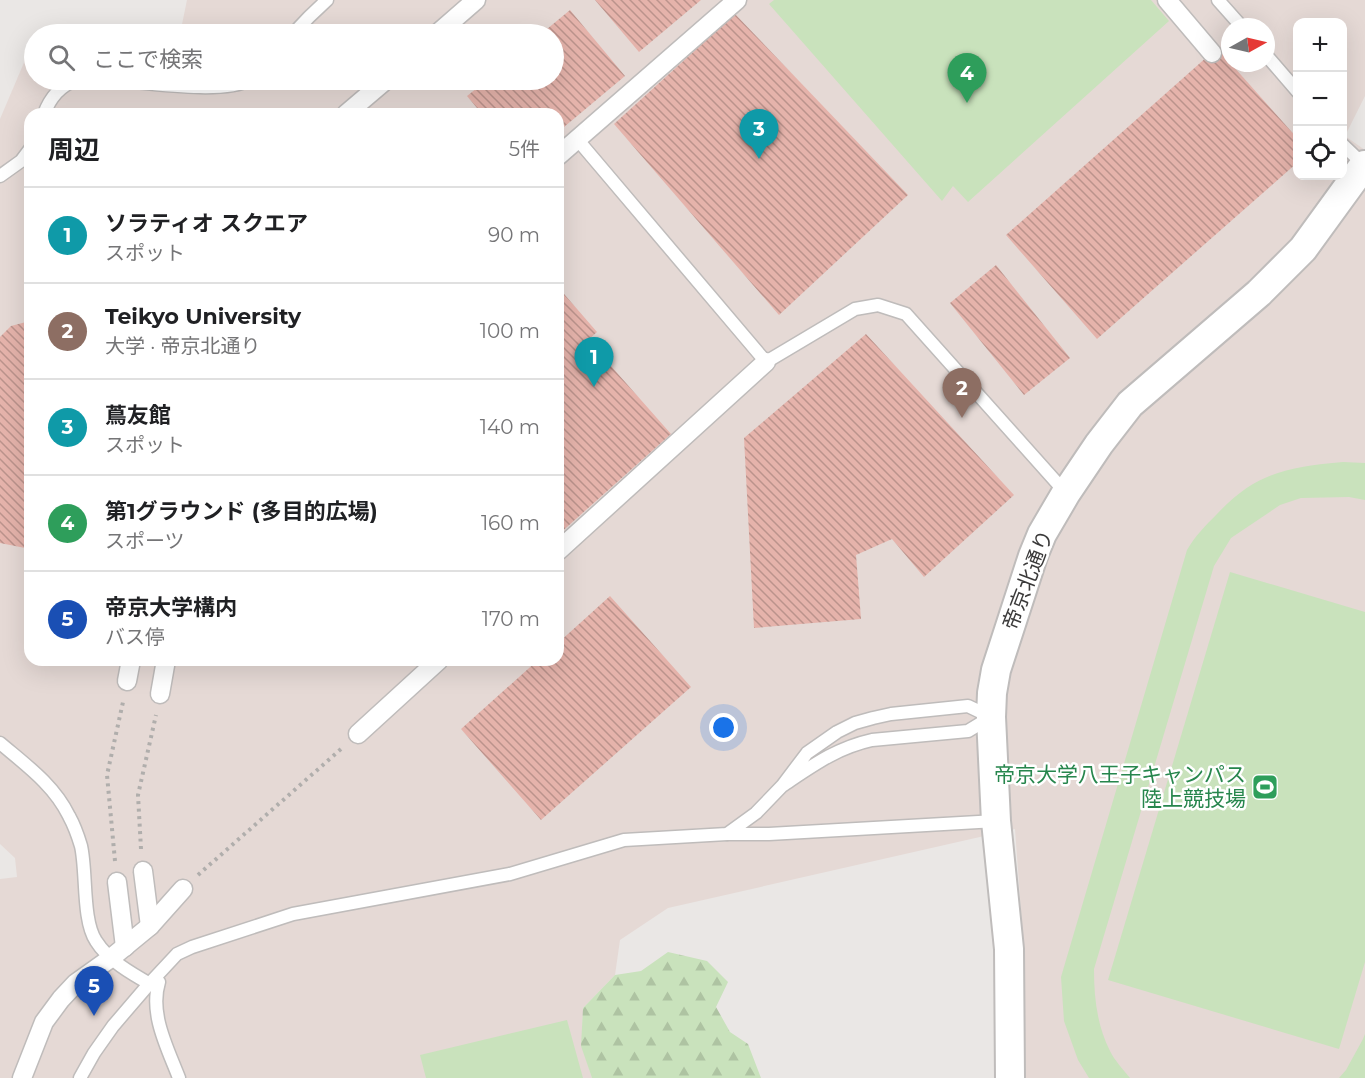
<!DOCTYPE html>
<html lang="ja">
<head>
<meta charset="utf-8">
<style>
  :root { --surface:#fff; --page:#f2f2f2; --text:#202124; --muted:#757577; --line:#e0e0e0; --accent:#ea580c }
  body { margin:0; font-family:Montserrat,"Noto Sans JP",sans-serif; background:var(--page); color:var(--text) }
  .controls { position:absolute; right:18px; top:18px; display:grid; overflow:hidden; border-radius:12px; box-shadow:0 6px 24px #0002 }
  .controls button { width:54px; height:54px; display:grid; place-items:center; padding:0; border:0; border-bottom:2px solid var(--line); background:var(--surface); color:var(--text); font:30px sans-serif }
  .compass { position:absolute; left:1221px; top:18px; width:54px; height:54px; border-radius:50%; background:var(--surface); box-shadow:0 6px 24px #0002; rotate:82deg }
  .you { position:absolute; left:724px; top:728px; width:21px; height:21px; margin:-15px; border:4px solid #fff; border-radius:50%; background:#1a73e8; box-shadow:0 0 0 9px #1a73e833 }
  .badge { display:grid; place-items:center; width:39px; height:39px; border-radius:50%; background:var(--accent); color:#fff; font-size:20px; font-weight:700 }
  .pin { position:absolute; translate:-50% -50px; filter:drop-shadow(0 2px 3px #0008) }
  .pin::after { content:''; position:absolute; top:32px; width:21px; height:18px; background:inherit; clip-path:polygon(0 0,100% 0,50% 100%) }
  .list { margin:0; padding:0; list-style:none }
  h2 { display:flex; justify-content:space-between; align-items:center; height:78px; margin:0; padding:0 24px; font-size:26px }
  h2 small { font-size:20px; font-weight:400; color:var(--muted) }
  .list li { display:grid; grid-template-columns:39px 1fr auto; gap:18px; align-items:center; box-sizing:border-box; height:96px; padding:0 24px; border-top:2px solid var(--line) }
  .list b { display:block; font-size:22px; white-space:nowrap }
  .list p { margin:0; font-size:20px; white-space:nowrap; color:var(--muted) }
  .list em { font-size:20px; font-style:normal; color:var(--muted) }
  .icon { flex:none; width:33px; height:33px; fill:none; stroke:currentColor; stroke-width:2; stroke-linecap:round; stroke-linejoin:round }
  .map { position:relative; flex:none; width:1365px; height:1078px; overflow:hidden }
  .search { position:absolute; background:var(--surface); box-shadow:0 6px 24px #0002; left:24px; top:24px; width:540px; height:66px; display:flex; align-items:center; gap:15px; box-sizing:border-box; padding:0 21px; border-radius:33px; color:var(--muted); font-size:22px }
  .panel { position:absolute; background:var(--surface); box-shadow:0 6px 24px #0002; left:24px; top:108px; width:540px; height:558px; border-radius:18px }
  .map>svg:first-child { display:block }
  .built { fill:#e5d9d5; fill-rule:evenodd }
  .forest { fill:url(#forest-firs) }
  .green { fill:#c9e2bc }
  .building { fill:url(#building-back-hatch) }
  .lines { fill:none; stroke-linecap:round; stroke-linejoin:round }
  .service-casing { stroke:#bfbcbb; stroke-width:15 }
  .pedestrian-casing { stroke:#bfbcbb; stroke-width:21 }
  .tertiary-casing { stroke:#bfbcbb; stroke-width:32 }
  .path { stroke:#b0aeac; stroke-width:4; stroke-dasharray:3 4.5; stroke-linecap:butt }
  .service { stroke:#fff; stroke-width:12 }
  .pedestrian { stroke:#fff; stroke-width:18 }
  .tertiary { stroke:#fff; stroke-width:28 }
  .labels { text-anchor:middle; stroke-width:5; stroke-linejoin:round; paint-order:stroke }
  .street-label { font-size:21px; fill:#3b3a3a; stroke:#fff }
  .leisure-label { font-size:21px; fill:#27864d; stroke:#fff; text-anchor:end }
</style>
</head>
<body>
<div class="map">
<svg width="1365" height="1078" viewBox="0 0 1365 1078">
  <defs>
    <pattern id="forest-firs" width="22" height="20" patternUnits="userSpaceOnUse" patternTransform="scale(1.5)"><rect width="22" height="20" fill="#c9e2bc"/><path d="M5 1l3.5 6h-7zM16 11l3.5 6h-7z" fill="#aec3a2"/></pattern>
    <pattern id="building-back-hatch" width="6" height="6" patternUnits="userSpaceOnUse" patternTransform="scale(1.5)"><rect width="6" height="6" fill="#e5b3ab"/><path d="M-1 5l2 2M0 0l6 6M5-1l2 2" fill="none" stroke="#bb938c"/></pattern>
  </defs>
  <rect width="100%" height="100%" fill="#eae7e5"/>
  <path class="built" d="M187,0H1365V96L1345,136L1365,150V1078H1020L1024,952L1015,829L668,908L620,940L615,975L583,1008L582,1046L592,1078H0V879L17,877L15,858L0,844V119L34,39V80H554V34H180ZM1298,22H1342V176H1298ZM1230,27H1266V63H1230ZM30,114H558V660H30Z"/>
  <polygon class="forest" points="668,952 707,961 728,982 716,1007 730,1032 748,1044 761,1078 592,1078 581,1046 583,1008 615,975 641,971"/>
  <g class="green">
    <polygon points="774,0 1151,0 1169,21 968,202 953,186 942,201 769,4"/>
    <path d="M1343,462L1365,463V500L1349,497L1301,498L1280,505L1231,538L1214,566L1094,969C1094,998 1097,1025 1110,1051C1115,1061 1123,1069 1130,1078H1089L1078,1060L1064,1021L1061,977L1187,550C1195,536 1206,525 1217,514C1256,472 1289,467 1343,462Z"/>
    <polygon points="1230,572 1365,612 1365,962 1339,1049 1108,980"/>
    <polygon points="567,1020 583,1078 426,1078 420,1055"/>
    <polygon points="1365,1034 1365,1078 1339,1078 1346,1070 1363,1039"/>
  </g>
  <g class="building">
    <polygon points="595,0 701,0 639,52"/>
    <polygon points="570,10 625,76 558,132 558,114 482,114 467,96 487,80 554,80 554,34 541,34"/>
    <polygon points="735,14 908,195 779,315 614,124"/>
    <polygon points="1217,48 1298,139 1298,162 1097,339 1006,235"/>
    <polygon points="996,265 1070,358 1024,395 950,303"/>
    <polygon points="558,287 597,332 588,340 671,434 558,535"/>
    <polygon points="26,322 30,323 30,549 0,543 0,337 11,326"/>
    <polygon points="866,334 1014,495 924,577 892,539 856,555 861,619 754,628 744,438"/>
    <polygon points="610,596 691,687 541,820 461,729 538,660 558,660 558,643"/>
  </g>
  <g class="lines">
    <defs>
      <g id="service">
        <polyline points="1218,0 1242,27"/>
        <polyline points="293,34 309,17 327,0"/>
        <polyline points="1266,55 1298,92"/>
        <path d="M112,80C144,82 223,95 249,80"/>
        <path d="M44,114C50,98 59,86 76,80"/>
        <polyline points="577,139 766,362 855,309 878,305 906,314 1066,493"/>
        <polyline points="1342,144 1364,165"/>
        <polyline points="0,176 21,161 30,149"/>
        <path d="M0,743C26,765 54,785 69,816C74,825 78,836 81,846C87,872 82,920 96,941C109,962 136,976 157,988"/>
        <polyline points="727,834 769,834 996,821"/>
        <path d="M159,982C149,1014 168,1049 179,1078"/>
        <path d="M80,1078L94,1053L113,1026L149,984L177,954L192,947L293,914L510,874L624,840L727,834L756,813L782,786L807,753L837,732L855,723L873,718L891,714L968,706L991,717L968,731L872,740C836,748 812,766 782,786"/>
      </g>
      <g id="pedestrian">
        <polyline points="1167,0 1212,53"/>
        <polyline points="437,34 476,0"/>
        <polyline points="346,114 386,80"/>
        <polyline points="558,156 737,0"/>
        <polyline points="558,551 766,362"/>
        <polyline points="127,681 131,660"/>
        <polyline points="160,694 166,660"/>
        <polyline points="358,734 439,660"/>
        <polyline points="143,871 150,926"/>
        <polyline points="117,882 125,947"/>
        <polyline points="22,1078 44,1022 61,999 76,983 111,958 150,926 183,889"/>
      </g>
      <polyline id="tertiary" points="1010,1078 1009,949 996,821 991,717 992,693 996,670 1033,556 1042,534 1066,493 1099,444 1130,404 1259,293 1303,249 1364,165"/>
    </defs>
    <use href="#service" class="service-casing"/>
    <use href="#pedestrian" class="pedestrian-casing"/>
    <use href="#tertiary" class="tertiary-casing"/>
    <g class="path">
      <polyline points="141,849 138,795 156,715"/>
      <polyline points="115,861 107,775 123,702"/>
      <polyline points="198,875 341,749"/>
    </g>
    <use href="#service" class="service"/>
    <use href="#pedestrian" class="pedestrian"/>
    <use href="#tertiary" class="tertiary"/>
  </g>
  <defs>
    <symbol id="stadium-square" viewBox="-11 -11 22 22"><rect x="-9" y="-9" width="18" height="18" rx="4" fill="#2e9e5b" stroke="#fff"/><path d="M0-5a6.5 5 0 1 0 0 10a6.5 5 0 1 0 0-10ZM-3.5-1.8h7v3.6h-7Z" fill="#fff"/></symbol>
  </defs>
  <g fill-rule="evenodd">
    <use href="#stadium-square" x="1250" y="772" width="30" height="30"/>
  </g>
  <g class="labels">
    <g class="street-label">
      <text transform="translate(1028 580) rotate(-69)" y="7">帝京北通り</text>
    </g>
    <g class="leisure-label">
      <text x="1246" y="782">帝京大学八王子キャンパス<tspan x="1246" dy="24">陸上競技場</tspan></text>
    </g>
  </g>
</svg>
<div class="controls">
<button>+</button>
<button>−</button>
<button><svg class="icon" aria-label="locate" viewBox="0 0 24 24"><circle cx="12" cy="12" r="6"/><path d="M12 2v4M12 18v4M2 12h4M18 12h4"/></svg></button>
</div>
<svg class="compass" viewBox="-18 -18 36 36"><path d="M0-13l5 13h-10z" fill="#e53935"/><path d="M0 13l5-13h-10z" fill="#757577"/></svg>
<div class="you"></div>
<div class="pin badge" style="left:594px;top:387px;background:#0f9aa8">1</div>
<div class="pin badge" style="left:962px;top:418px;background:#8d6e63">2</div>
<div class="pin badge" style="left:759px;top:159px;background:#0f9aa8">3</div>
<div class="pin badge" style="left:967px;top:103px;background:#2e9e5b">4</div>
<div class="pin badge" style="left:94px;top:1016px;background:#1a4fb4">5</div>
<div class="search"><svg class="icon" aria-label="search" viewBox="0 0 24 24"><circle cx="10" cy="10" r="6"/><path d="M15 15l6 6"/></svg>ここで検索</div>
<section class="panel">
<h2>周辺<small>5件</small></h2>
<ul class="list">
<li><span class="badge" style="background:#0f9aa8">1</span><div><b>ソラティオ スクエア</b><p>スポット</p></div><em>90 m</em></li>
<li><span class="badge" style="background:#8d6e63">2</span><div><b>Teikyo University</b><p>大学 · 帝京北通り</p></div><em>100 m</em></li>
<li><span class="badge" style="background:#0f9aa8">3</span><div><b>蔦友館</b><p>スポット</p></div><em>140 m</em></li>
<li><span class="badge" style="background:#2e9e5b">4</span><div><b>第1グラウンド (多目的広場)</b><p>スポーツ</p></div><em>160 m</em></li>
<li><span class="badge" style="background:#1a4fb4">5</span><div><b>帝京大学構内</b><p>バス停</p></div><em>170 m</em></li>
</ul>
</section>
</div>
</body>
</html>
